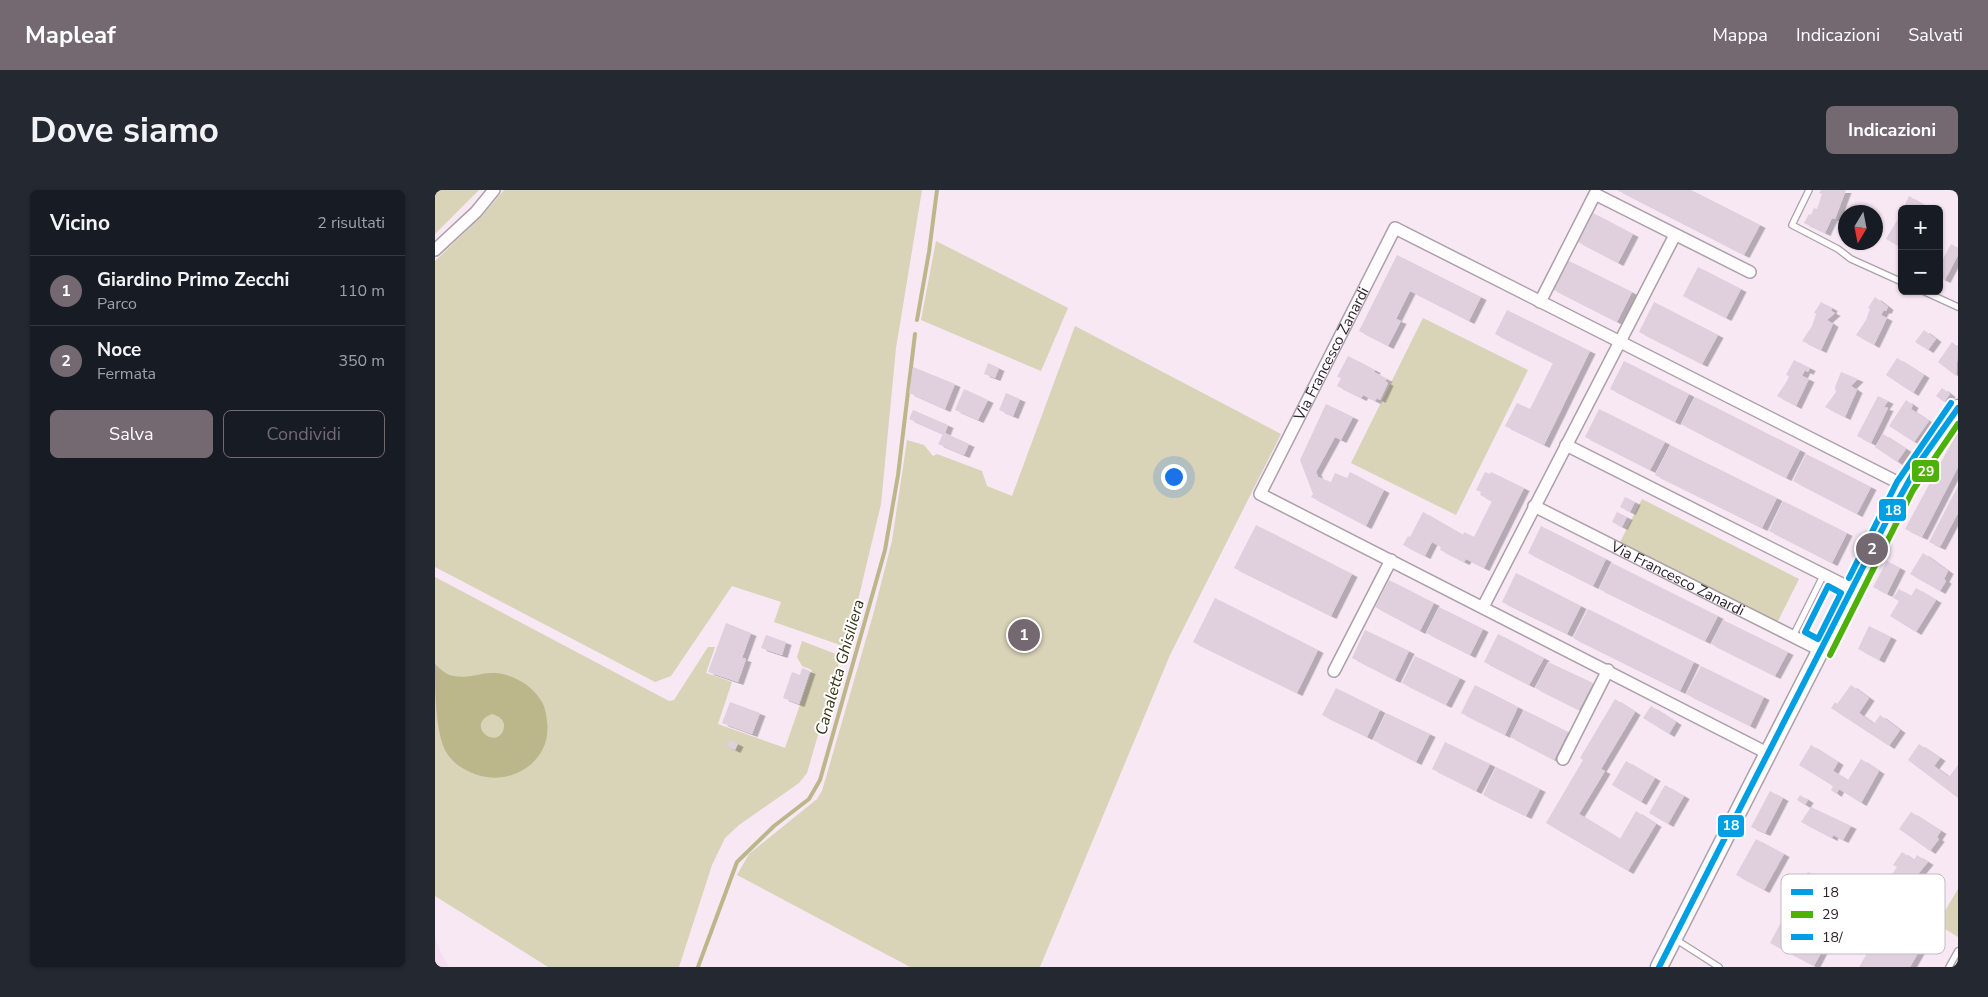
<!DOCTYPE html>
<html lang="it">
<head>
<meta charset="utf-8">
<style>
  :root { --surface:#171b24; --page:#242831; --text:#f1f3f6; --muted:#9ea1a6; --line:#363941; --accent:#746871 }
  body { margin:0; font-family:"Nunito Sans",sans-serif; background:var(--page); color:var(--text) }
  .controls { position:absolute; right:15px; top:15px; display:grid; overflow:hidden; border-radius:8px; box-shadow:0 1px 4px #0004 }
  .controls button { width:45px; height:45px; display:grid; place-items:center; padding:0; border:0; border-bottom:1px solid var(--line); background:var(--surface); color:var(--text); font:25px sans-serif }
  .compass { position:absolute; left:1403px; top:15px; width:45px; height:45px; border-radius:50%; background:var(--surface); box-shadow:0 1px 4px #0004; rotate:190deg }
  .you { position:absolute; left:738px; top:286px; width:18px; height:18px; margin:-12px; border:4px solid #fff; border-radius:50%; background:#1a73e8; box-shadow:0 0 0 8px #1a73e833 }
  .badge { display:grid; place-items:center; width:32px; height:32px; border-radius:50%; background:var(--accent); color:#fff; font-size:16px; font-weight:700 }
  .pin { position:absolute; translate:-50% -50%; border:2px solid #fff; box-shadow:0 1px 5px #0006 }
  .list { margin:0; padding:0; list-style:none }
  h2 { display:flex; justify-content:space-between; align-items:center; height:65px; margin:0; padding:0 20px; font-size:21px }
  h2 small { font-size:16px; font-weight:400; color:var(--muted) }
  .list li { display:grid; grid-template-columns:32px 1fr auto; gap:15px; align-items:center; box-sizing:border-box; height:70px; padding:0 20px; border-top:1px solid var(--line) }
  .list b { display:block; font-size:19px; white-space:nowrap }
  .list p { margin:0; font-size:16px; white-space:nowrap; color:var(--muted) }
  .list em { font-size:16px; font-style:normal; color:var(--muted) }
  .actions { display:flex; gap:10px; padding:15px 20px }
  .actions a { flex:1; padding:11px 0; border:1px solid var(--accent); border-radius:8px; text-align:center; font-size:18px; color:var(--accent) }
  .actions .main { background:var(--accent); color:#fff }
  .map { position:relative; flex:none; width:1523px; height:777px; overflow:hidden; border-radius:8px }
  header { display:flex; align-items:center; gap:30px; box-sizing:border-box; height:70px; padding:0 25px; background:var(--accent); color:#fff }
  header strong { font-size:24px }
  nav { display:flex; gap:28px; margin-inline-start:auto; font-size:18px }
  .intro { display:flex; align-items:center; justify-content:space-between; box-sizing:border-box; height:120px; padding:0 30px }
  h1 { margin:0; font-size:35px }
  .button { padding:12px 22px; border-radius:8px; background:var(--accent); color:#fff; font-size:18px; font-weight:700 }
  main { display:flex; gap:30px; padding:0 30px }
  aside { flex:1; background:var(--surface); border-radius:8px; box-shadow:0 1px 4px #0004 }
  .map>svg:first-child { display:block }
  .built { fill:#f6ddf1 }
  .green { fill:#d9d3b7 }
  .water { fill:#bcb78a; fill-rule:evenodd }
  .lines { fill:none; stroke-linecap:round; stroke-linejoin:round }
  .stream { stroke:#bcb78a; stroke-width:4 }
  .building { fill:#e0cfdd; filter:url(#shadow) }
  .lane-casing { stroke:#aba0a9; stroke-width:8 }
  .street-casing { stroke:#aba0a9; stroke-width:14 }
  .secondary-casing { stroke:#aba0a9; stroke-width:19 }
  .lane { stroke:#fefcfd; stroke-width:5.5 }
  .street { stroke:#fefcfd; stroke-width:11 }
  .secondary { stroke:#fefcfd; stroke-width:16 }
  .bus-1-casing { stroke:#fff; stroke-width:10 }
  .bus-2-casing { stroke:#fff; stroke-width:10 }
  .bus-3-casing { stroke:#fff; stroke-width:10 }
  .bus-1 { stroke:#009fe3; stroke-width:6 }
  .bus-2 { stroke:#4db109; stroke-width:6 }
  .bus-3 { stroke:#009fe3; stroke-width:6 }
  .labels { text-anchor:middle; stroke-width:4; stroke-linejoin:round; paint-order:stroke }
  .street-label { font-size:15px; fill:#2d232b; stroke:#fff }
  .water-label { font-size:16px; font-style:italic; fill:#343415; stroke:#fff }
  .key { fill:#fff; stroke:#c0bdbf; stroke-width:1 }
  .key-label { font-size:14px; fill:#2d232b }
  .line-badge { stroke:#fff; stroke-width:2 }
  .badge-label { font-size:14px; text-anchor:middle; font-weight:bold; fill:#fff }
</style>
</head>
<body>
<header>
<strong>Mapleaf</strong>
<nav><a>Mappa</a><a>Indicazioni</a><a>Salvati</a></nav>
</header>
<div class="intro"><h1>Dove siamo</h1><a class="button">Indicazioni</a></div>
<main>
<aside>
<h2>Vicino<small>2 risultati</small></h2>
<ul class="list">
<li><span class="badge">1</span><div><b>Giardino Primo Zecchi</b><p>Parco</p></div><em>110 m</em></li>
<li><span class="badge">2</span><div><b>Noce</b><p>Fermata</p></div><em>350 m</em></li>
</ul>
<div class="actions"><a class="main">Salva</a><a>Condividi</a></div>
</aside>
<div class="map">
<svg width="1523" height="777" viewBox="0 0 1523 777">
  <defs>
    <filter id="shadow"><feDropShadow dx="5.5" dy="3" stdDeviation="0" flood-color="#0004"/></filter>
  </defs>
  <rect width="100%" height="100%" fill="#f7e8f4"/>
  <polygon class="built" points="0,748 5,760 14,777 0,777"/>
  <g class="green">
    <polygon points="0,0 44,0 0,44"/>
    <polygon points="69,0 487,0 461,158 446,314 418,431 408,456 339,432 346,412 297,396 236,486 220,492 0,377 0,71 47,26"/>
    <polygon points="501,51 633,118 606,181 486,130"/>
    <polygon points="988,128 1093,180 1021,325 916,273"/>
    <polygon points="640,136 846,244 735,465 605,777 475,777 302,685 314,664 382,609 387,601 438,425 457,351 472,250 489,255 498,266 502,264 547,281 552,296 577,306"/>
    <polygon points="1207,309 1364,389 1341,435 1184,354"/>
    <polygon points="0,387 234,511 239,510 273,457 280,457 271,483 297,492 283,534 350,558 377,480 367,476 362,467 367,451 406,466 372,583 364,593 304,635 290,648 277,675 244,777 113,777 0,706"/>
    <polygon points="1523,699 1523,747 1502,734"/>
  </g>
  <path class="water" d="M0,474C5,479 11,485 19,486C32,489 47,482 60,483C77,484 96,495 105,509C110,515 111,524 112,531C118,573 72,600 35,582C24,577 16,571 10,560C0,539 0,497 0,474ZM57,524C65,526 72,532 68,541C59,560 30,534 57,524Z"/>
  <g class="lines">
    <g class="stream">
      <polyline points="482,130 494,62 502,0"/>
      <polyline points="263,777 302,672 339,636 374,609 385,590 450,360 463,285 480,144"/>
    </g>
  </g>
  <g class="building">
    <polygon points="1182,0 1256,0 1325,35 1309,65"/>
    <polygon points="1386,0 1411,0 1400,29 1397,28 1390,43 1369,33 1374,24 1376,25 1379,18 1382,19 1387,4 1384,3"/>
    <polygon points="1474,6 1491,16 1489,19 1468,19"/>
    <polygon points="1467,22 1467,58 1451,49"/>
    <polygon points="1158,23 1198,44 1183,73 1143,52"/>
    <polygon points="1516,54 1523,58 1523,65 1510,90 1504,87 1504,76"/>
    <polygon points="962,65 1046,107 1034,131 975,101 961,129 966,131 953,156 924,141"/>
    <polygon points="1132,70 1197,102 1182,132 1117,99"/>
    <polygon points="1263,77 1306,99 1291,128 1248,106"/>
    <polygon points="1440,107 1453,117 1451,121 1449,120 1446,125 1452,128 1439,155 1421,145 1431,130 1435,119 1433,118"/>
    <polygon points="1219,112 1283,145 1267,174 1204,142"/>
    <polygon points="1386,112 1397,118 1396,121 1400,123 1392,130 1398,134 1386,160 1367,151 1377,136 1381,124 1379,123"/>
    <polygon points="1072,120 1155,161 1109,255 1070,236 1082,213 1095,219 1118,173 1060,144"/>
    <polygon points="1489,140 1501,149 1493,160 1480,152"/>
    <polygon points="1517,152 1523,157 1521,186 1503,172"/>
    <polygon points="913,166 940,180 939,182 952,189 950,191 953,193 945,210 942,208 940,211 928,205 926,208 902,196 906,188 902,187"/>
    <polygon points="1462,168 1489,185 1478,203 1451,185"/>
    <polygon points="1359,170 1375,178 1373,182 1370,180 1367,186 1374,189 1361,216 1342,206 1352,191 1354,186 1351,185"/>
    <polygon points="1189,171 1254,204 1240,232 1175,199"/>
    <polygon points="553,173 564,178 560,188 549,184"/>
    <polygon points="478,177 520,194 510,219 474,203"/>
    <polygon points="1406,182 1423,189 1416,196 1422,200 1410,227 1390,217 1401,202 1400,197"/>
    <polygon points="1507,198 1515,204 1509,212 1501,206"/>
    <polygon points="529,199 553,210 543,230 520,220"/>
    <polygon points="571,203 585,209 578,226 564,220"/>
    <polygon points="1443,206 1453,211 1449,217 1453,218 1436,253 1422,246"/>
    <polygon points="1260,207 1365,260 1351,288 1246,234"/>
    <polygon points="1471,210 1478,215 1476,219 1494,231 1479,252 1454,236"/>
    <polygon points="891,214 918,227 906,250 900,247 881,282 883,287 896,292 900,283 912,288 915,282 949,300 931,336 876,307 878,304 865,270"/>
    <polygon points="1164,219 1230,252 1215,280 1150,247"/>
    <polygon points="478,220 513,235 510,243 534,254 529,265 503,254 508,244 474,229"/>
    <polygon points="1523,241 1523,277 1487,347 1470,339"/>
    <polygon points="1448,244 1471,259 1462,272 1440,257"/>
    <polygon points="1235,255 1342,308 1327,338 1220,285"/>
    <polygon points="1371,264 1436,297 1422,324 1358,291"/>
    <polygon points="1050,282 1055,284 1056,282 1089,298 1049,378 1031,369 1029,372 1005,360 1006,357 997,352 990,366 968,355 973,346 975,347 988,322 1028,345 1029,342 1039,347 1057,311 1045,305 1046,302 1041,300"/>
    <polygon points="1523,296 1523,323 1505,357 1494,352"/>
    <polygon points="1190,307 1200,312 1195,322 1185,317"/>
    <polygon points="1348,311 1412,343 1397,373 1334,341"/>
    <polygon points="1182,322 1192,327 1187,337 1177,332"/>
    <polygon points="821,335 917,384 896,426 799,378"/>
    <polygon points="1106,336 1171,369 1158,396 1093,363"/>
    <polygon points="1488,363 1513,381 1509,389 1511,391 1505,401 1475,384"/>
    <polygon points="1452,371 1465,378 1452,404 1438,397"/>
    <polygon points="1177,373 1283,426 1270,451 1164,399"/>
    <polygon points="1081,383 1146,416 1132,444 1067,412"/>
    <polygon points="954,390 999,413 985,441 940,417"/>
    <polygon points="1481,398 1501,410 1481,442 1455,426 1464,411 1458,408 1464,399 1476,406"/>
    <polygon points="780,408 883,460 862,503 758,452"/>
    <polygon points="1004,417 1048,439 1035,465 991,443"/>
    <polygon points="1153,419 1259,472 1245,501 1138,448"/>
    <polygon points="1288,430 1353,462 1340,486 1276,454"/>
    <polygon points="291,433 316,443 307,468 311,469 303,492 273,482"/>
    <polygon points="1434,436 1456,447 1444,470 1423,459"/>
    <polygon points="930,440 974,461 960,490 917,468"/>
    <polygon points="1063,444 1109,468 1094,495 1049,472"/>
    <polygon points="331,445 351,452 347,465 326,458"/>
    <polygon points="980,466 1025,488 1011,515 967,493"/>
    <polygon points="1113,472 1158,493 1144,520 1100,498"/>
    <polygon points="1266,476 1329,507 1315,536 1251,504"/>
    <polygon points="367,478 375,481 364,514 348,508 357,482 365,485"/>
    <polygon points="1040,495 1083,517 1070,545 1026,523"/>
    <polygon points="1416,495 1434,508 1424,523 1439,534 1445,525 1465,540 1454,556 1396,518 1400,512 1402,514"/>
    <polygon points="901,498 945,520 932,547 887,525"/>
    <polygon points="1180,509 1200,522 1166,579 1170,581 1144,624 1185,649 1201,621 1221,634 1193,681 1111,633 1148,570 1145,568"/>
    <polygon points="295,512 325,523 317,544 287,533"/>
    <polygon points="1216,516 1241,532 1234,544 1208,528"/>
    <polygon points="1089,520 1133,542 1119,570 1075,547"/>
    <polygon points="951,523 995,544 981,572 938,550"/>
    <polygon points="295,550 303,554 300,560 292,556"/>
    <polygon points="1010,552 1055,574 1041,601 997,579"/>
    <polygon points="1484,554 1505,568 1499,576 1514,587 1523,575 1523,608 1473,570"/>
    <polygon points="1376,555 1403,572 1398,581 1413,590 1426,569 1444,581 1426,613 1404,599 1401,604 1396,600 1398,596 1364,575"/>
    <polygon points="1191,571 1220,588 1206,612 1177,595"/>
    <polygon points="1061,577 1105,599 1091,626 1048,605"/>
    <polygon points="1230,595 1249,606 1233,634 1214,623"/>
    <polygon points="1335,601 1348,608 1330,643 1316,637"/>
    <polygon points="1365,605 1373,610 1370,615 1362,610"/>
    <polygon points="1376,617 1416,636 1408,650 1398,645 1397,648 1366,632"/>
    <polygon points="1476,622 1506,641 1502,647 1504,649 1495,661 1464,639"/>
    <polygon points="1321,649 1349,664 1329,700 1301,685"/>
    <polygon points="1467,662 1479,670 1482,665 1493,672 1479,689 1481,690 1472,703 1453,690 1462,677 1458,675"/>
    <polygon points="1373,682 1407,700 1393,727 1402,732 1379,776 1335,753"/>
    <polygon points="1479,730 1502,743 1493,759 1487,756 1475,777 1424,777 1450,733 1470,744"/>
  </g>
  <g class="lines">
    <defs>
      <g id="lane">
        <polyline points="1374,0 1357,35 1403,59 1416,69 1467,92"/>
        <polyline points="1488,101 1523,117"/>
        <polyline points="1358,446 1389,384"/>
        <polyline points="1240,749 1284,777"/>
        <polyline points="1514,777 1523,761"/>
      </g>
      <g id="street">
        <polyline points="0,60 41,22 59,0"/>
        <polyline points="1105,112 1160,4 1315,82"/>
        <polyline points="1131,255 1417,399"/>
        <path id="s1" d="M1099,316L1387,461"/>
        <polyline points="1048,417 1240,45"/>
        <polyline points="899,481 956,370"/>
        <path id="s2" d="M1334,564L825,304L960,38L1470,296"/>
        <polyline points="1128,569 1173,480"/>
      </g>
      <polyline id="secondary" points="1224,777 1452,330 1484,273 1523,218"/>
    </defs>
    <use href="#lane" class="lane-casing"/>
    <use href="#street" class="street-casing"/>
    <use href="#secondary" class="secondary-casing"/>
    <use href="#lane" class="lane"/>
    <use href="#street" class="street"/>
    <use href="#secondary" class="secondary"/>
    <defs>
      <polyline id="bus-1" points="1224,777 1452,330 1484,273 1523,218"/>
      <polyline id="bus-2" points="1395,465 1478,300 1523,234"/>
      <g id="bus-3">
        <polyline points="1414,388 1462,292 1516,213"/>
        <polygon points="1393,396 1406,403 1383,449 1370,442"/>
      </g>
    </defs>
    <use href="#bus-1" class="bus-1-casing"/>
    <use href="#bus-2" class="bus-2-casing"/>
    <use href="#bus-3" class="bus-3-casing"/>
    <use href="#bus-1" class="bus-1"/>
    <use href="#bus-2" class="bus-2"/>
    <use href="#bus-3" class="bus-3"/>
  </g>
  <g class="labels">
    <g class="street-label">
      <text dy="5" stroke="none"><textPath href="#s2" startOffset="729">Via Francesco Zanardi</textPath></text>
      <text dy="5" stroke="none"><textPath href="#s1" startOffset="161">Via Francesco Zanardi</textPath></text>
    </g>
    <g class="water-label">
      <text transform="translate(404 477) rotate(-74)" y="6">Canaletta Ghisiliera</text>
    </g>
  </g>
  <rect x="1346" y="684" width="164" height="80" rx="8" class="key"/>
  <rect x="1356" y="699" width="22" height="6" fill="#009fe3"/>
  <rect x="1356" y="721" width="22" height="7" fill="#4db109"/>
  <rect x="1356" y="744" width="22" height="6" fill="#009fe3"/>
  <g class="key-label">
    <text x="1387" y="707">18</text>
    <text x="1387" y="729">29</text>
    <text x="1387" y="752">18/</text>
  </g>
  <g class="line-badge">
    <rect x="1476" y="269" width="29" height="24" rx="5" fill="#4db109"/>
    <rect x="1443" y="308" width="29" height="24" rx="5" fill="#009fe3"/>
    <rect x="1282" y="624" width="28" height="24" rx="5" fill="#009fe3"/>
  </g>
  <g class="badge-label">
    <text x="1491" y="286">29</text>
    <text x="1458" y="325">18</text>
    <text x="1296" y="640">18</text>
  </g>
</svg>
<div class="controls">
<button>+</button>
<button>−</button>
</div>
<svg class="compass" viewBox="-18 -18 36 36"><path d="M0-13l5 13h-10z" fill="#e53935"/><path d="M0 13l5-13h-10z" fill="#9ea1a6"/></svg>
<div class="you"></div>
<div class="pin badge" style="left:589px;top:445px">1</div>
<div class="pin badge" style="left:1437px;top:359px">2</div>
</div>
</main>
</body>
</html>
